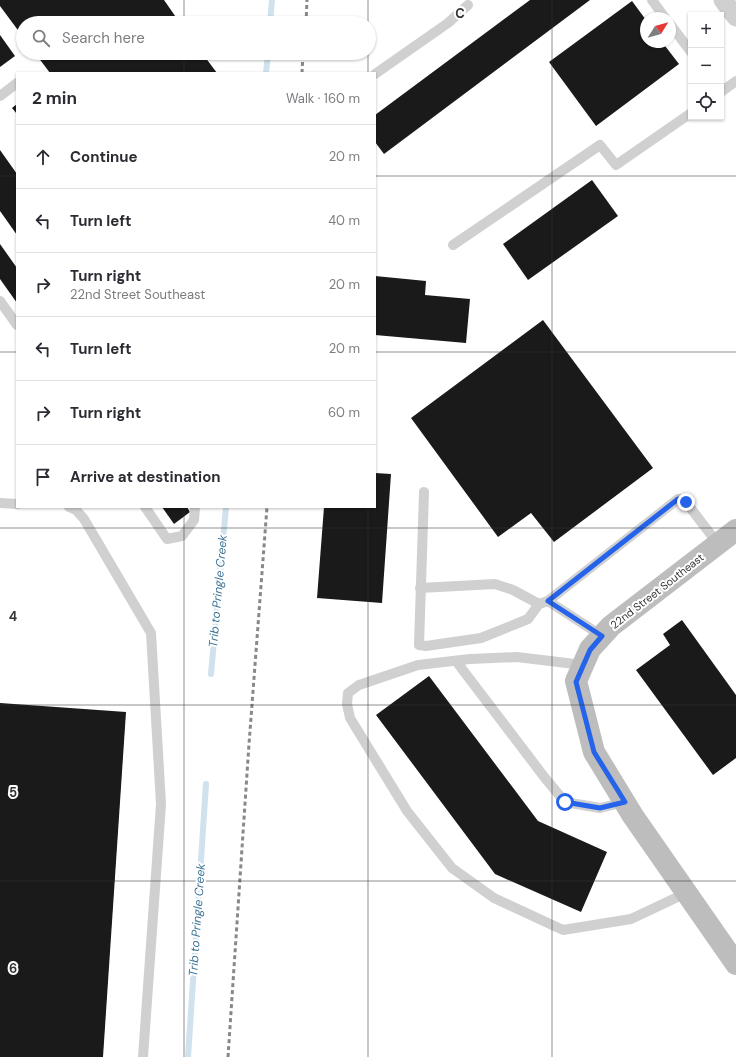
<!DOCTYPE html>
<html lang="en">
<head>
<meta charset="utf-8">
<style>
  :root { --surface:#fff; --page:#f2f2f3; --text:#2b2b33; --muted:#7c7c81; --line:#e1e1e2 }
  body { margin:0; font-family:"DM Sans",sans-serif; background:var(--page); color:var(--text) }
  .controls { position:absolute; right:12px; top:12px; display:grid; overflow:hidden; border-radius:0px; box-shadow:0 1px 3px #0004 }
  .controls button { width:36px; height:36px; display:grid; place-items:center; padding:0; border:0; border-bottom:1px solid var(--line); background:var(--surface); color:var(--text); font:20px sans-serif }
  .compass { position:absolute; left:640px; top:12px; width:36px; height:36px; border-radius:50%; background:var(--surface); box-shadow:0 1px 3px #0004; rotate:53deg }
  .stop { position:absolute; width:12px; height:12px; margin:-9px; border:3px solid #2563eb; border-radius:50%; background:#fff }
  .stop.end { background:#2563eb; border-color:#fff; box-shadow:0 1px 4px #0008 }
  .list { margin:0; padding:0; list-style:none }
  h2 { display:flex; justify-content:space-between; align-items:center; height:52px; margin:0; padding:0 16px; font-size:17px }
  h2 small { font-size:13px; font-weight:400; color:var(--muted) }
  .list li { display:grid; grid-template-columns:26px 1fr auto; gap:12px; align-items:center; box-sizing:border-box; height:64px; padding:0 16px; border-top:1px solid var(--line) }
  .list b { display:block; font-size:15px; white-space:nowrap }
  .list p { margin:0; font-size:13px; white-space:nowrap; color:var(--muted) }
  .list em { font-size:13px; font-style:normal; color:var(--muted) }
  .icon { flex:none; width:22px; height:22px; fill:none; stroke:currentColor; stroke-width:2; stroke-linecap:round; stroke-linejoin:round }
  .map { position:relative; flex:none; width:736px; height:1057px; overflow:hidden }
  .search { position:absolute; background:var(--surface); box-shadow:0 1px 3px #0004; left:16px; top:16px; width:360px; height:44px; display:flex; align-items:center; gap:10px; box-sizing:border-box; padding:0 14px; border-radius:22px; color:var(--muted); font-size:15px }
  .panel { position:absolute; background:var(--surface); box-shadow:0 1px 3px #0004; left:16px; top:72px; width:360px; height:436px; border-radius:0px }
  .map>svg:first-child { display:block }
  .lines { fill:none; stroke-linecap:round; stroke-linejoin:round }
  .stream { stroke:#cfe2ee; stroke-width:6 }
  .building { fill:#1a1a1a }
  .lane { stroke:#d0d0d0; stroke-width:10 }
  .street { stroke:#d0d0d0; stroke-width:19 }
  .secondary { stroke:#bdbdbd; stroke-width:22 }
  .rail { stroke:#888; stroke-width:3; stroke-dasharray:4 3; stroke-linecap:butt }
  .route { stroke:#2563eb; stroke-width:5 }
  .grid { fill:none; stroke:#333; stroke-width:1; stroke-opacity:0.55 }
  .labels { text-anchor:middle; stroke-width:4; stroke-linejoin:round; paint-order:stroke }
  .street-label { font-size:11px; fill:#333; stroke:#fff }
  .water-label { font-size:12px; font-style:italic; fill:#3f7597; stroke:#fff }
  .grid-label { font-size:13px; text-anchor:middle; font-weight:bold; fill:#333; stroke:#fff; stroke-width:4; stroke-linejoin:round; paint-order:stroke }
</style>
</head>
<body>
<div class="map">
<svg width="736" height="1057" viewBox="0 0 736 1057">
  <rect width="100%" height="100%" fill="#fff"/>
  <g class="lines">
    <g class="stream">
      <polyline points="270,23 272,0"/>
      <polyline points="266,73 268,53"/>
      <polyline points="211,674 226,507"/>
      <polyline points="188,1057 206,784"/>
    </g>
  </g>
  <g class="building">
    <polygon points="0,0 164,0 180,23 23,23 23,37 0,6"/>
    <polygon points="530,0 590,0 384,154 375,142 375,115"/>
    <polygon points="632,1 646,20 646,42 662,42 679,64 596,126 549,62"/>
    <polygon points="0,35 15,56 0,67"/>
    <polygon points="35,53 202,53 217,73 50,73"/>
    <polygon points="17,104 17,114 12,108"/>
    <polygon points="0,150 17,174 17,235 0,211"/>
    <polygon points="592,180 618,216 528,280 503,244"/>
    <polygon points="0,244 17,268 17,303 0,279"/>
    <polygon points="375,276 426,281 425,295 470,299 466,343 375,335"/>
    <polygon points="543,320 653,468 554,542 531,513 498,537 411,418"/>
    <polygon points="375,473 391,474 382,603 317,598 324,507 375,507"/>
    <polygon points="162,507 187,507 190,512 174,524"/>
    <polygon points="682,620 736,695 736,758 713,775 636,670 670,645 663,634"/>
    <polygon points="429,676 538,821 607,852 581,912 495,874 376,715"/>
    <polygon points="0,703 126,712 103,1057 0,1057"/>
  </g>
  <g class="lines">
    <g class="lane">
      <polyline points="652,0 665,18"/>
      <polyline points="670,24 691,52"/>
      <polyline points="375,74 448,23 468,5"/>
      <polyline points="721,92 736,81"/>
      <polyline points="0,96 17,83"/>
      <polyline points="453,245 600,145 616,165 691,113"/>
      <polyline points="0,301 17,325"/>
      <polyline points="424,492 419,645 426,646 481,638 528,619 539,604 548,601"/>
      <polyline points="0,503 17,504"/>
      <polyline points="69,507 76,510 84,519 151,633 161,804 143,1057"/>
      <polyline points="145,507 167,539 182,536 194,520 195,507"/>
      <polyline points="420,588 495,584 513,590 539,604"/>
      <polyline points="602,636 548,601 678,499 682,499 686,502 718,544"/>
      <polyline points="456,661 545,778 565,802 600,808 625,802"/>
      <polyline points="583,665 517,657 470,659 418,665 359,685 348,693 347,704 350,718 407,811 452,868 494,898 563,930 631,919 686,893"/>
    </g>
    <polyline class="street" points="723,0 736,17"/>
    <polyline class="secondary" points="736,530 611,626 590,649 576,681 594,752 633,816 736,964"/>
    <g class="rail">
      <polyline points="306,23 307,0"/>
      <polyline points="302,73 303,53"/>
      <polyline points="228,1057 249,744 267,507"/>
    </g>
  </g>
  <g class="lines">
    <polyline class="route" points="565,802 600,808 625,802 594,752 576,682 590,650 602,636 548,601 678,499 682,499 686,502"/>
  </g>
  <path class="grid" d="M184,0V23M368,0V23M552,0V1057M184,53V73M368,53V73M0,176H17M375,176H736M0,352H17M375,352H736M184,507V1057M368,507V1057M0,528H736M0,705H736M0,881H736"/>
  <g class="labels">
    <g class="street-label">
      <text transform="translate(657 591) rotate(-38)" y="4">22nd Street Southeast</text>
    </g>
    <g class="water-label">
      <text transform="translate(218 591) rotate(-85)" y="4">Trib to Pringle Creek</text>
      <text transform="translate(197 920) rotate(-86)" y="4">Trib to Pringle Creek</text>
    </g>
  </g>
  <g class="grid-label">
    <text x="460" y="18">C</text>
    <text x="13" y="621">4</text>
    <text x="13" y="797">5</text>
    <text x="13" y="973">6</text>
  </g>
</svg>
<div class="controls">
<button>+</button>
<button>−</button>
<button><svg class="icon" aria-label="locate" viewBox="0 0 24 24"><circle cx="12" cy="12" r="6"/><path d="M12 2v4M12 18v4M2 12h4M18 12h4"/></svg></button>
</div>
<svg class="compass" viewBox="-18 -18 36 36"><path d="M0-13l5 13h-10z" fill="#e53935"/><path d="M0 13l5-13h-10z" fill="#7c7c81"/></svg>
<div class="stop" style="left:565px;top:802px"></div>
<div class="stop end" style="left:686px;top:502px"></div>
<div class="search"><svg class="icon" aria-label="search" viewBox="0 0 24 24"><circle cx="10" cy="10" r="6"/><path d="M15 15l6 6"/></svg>Search here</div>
<section class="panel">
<h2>2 min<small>Walk · 160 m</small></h2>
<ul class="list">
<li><svg class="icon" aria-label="ahead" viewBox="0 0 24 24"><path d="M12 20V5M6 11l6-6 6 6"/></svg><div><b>Continue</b></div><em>20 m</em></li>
<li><svg class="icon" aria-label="left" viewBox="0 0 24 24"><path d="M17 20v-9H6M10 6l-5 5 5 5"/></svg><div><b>Turn left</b></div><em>40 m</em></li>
<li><svg class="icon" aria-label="right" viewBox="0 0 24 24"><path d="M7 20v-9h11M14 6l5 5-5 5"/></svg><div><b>Turn right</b><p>22nd Street Southeast</p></div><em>20 m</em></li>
<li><svg class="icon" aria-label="left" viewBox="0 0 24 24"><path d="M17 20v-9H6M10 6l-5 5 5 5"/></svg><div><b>Turn left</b></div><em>20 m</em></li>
<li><svg class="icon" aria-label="right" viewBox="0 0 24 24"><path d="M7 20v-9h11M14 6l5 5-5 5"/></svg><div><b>Turn right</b></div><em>60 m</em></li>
<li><svg class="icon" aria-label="arrive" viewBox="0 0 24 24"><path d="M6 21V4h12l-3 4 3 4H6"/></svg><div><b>Arrive at destination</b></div></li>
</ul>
</section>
</div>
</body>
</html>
